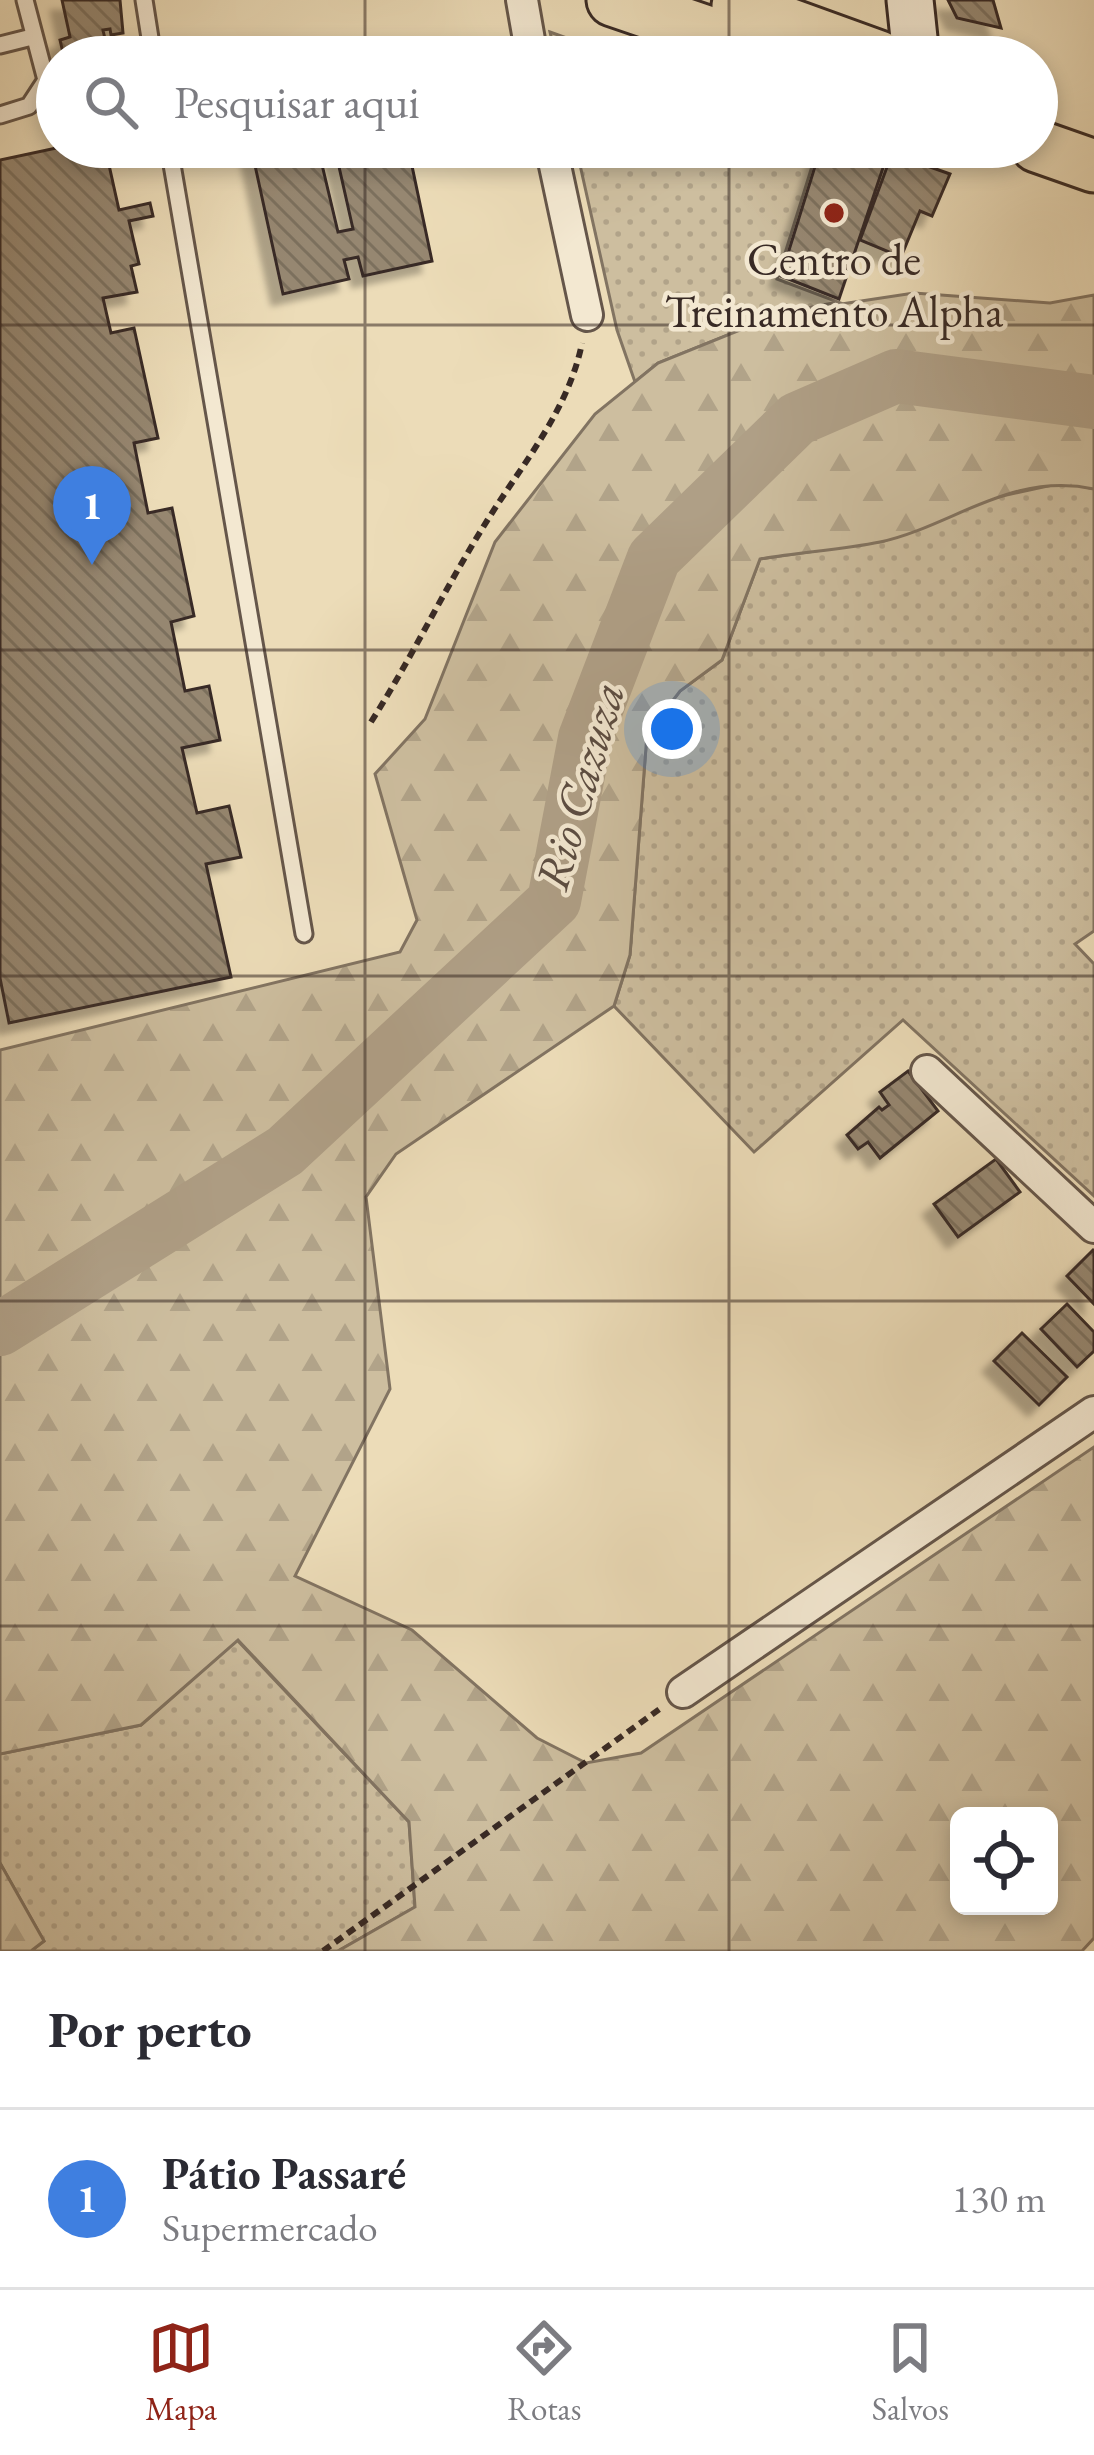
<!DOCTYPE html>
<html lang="pt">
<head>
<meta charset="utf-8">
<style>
  :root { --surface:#fff; --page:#f7f7f7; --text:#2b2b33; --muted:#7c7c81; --line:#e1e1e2; --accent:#8f2418 }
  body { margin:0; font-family:"EB Garamond",serif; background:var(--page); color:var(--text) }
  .controls { position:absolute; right:36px; bottom:36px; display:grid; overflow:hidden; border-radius:18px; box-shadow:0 6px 18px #0003 }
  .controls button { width:108px; height:108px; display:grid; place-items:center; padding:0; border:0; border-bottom:3px solid var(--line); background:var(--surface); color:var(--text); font:60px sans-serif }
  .you { position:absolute; left:672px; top:729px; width:42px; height:42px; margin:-30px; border:9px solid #fff; border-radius:50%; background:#1a73e8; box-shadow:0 0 0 18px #1a73e833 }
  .badge { display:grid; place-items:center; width:78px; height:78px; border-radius:50%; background:var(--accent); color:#fff; font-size:39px; font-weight:700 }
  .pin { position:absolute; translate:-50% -99px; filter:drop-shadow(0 3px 6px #0008) }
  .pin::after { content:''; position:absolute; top:63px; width:42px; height:36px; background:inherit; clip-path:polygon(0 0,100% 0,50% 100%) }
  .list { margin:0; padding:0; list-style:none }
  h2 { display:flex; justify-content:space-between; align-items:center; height:156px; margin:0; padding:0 48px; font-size:51px }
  h2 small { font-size:39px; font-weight:400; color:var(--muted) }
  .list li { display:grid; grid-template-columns:78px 1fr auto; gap:36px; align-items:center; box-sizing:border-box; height:180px; padding:0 48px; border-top:3px solid var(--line) }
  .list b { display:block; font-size:45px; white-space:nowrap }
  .list p { margin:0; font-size:39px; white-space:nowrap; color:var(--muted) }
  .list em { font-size:39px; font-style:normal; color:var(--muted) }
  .icon { flex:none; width:66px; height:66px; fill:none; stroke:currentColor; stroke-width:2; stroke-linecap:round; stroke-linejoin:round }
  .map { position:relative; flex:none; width:1094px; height:1951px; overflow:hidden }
  .search { position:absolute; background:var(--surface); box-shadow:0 6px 18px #0003; left:36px; right:36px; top:36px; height:132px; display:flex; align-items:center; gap:30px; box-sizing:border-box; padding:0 42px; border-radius:66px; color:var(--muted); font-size:45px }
  .sheet { height:336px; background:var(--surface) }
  nav { display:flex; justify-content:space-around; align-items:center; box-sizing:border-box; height:168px; border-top:3px solid var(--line); background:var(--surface); font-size:33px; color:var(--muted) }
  nav a { display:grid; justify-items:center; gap:6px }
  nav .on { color:var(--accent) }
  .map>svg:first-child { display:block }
  .grass { fill:url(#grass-dots); stroke:#827462; stroke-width:3 }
  .forest { fill:url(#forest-firs); stroke:#827462; stroke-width:3; fill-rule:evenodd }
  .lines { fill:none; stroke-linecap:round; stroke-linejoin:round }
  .river { stroke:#af9f86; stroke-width:54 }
  .building { fill:url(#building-back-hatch); stroke:#382a25; stroke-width:3; fill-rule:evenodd; filter:url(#shadow) }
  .service-casing { stroke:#65564a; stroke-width:21 }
  .minor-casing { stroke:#65564a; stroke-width:36 }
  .secondary-casing { stroke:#382a25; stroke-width:51 }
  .primary-casing { stroke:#382a25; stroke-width:57 }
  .path { stroke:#382a25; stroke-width:6; stroke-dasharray:9 6; stroke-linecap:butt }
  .service { stroke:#f3e8d1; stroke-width:15 }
  .minor { stroke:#f3e8d1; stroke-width:30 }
  .secondary { stroke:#f3e8d1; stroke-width:45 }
  .primary { stroke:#ecdcb8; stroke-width:51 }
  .grid { fill:none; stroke:#382a25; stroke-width:3; stroke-opacity:0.55 }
  .poi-dot { fill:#8f2418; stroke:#f3e8d1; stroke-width:4.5 }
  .labels { text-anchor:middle; stroke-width:9; stroke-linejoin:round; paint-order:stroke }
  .poi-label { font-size:45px; fill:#382a25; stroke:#f3e8d1 }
  .water-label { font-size:48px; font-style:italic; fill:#5c4d42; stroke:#f3e8d1 }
</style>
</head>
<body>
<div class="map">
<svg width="1094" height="1951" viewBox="0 0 1094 1951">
  <defs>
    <pattern id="grass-dots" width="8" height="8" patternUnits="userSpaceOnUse" patternTransform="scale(3)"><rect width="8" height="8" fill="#cdbe9f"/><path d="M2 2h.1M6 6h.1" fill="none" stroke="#b1a389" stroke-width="1.8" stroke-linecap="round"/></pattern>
    <pattern id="forest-firs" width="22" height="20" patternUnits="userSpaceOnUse" patternTransform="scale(3)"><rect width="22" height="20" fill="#cdbe9f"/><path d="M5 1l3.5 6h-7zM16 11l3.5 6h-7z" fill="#b1a389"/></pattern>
    <pattern id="building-back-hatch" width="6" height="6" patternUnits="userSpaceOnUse" patternTransform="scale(3)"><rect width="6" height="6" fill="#968771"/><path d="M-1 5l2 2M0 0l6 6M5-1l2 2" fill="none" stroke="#7b6f5d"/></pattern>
    <filter id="shadow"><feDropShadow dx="-11" dy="11" stdDeviation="3" flood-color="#0004"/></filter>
  </defs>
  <rect width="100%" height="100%" fill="#ecdcb8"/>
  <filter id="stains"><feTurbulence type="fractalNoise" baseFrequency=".00167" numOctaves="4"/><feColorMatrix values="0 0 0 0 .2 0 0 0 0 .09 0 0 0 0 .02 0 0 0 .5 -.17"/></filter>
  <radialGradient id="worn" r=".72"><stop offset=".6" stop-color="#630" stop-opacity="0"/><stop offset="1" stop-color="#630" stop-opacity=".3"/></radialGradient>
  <g class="grass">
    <polygon points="550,32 619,57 556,57"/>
    <polygon points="576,147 818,147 777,279 838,302 782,313 658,363 635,382 617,330"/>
    <polygon points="1066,482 1094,489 1094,931 1075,944 1094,964 1094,1196 903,1020 754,1152 614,1006 630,955 647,734 680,691 722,660 760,559 884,541 984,500"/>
    <polygon points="237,1640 409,1822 415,1907 338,1951 31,1951 44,1941 0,1863 0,1754 141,1725"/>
  </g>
  <g class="forest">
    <path d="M914,293L1050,303L1094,295V489C1011,471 953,526 880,542C841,550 799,552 760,559L722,660L680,691L647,734L630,955L614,1006L396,1154L366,1197L390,1389L295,1576L412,1630L537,1738L586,1763L641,1753L1094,1447V1938L1082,1951H338L415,1907L409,1822L238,1640L141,1725L0,1754V1050L400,952L417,920L375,774L425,719L495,542L595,414L658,363L782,313ZM959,1816H1049V1906H959Z"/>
    <polygon points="0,1863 44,1941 31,1951 0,1951"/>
  </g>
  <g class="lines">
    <polyline class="river" points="0,1329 285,1151 554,901 585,738 654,558 797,419 896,376 1094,402"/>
  </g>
  <g class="building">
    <polygon points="62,0 120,0 123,33 111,35 110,29 103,30 109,57 64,57 60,40 70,37"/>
    <polygon points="948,0 993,0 1001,28 957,18"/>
    <polygon points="384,38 388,57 314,57 313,53"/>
    <polygon points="61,147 105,147 119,210 150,203 153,216 129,221 139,264 131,266 137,292 103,298 111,333 134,328 158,438 134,443 148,513 172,508 194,616 171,622 185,691 209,686 220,740 182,748 197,813 229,806 241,857 206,864 231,977 9,1023 0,978 0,160"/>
    <path d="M251,147H408L432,261L363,276L358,257L344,260L349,279L283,294ZM335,149L353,229L338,232L319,152Z"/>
    <polygon points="821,147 880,147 889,150 839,299 781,276"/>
    <polygon points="896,155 950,174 932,216 920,211 901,257 860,240 890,159 893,161"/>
    <polygon points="908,1071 938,1111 880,1158 868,1142 858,1149 847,1135 879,1107 882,1110 889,1105 880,1092"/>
    <polygon points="996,1159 1020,1192 958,1237 934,1204"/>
    <polygon points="1093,1250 1094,1251 1094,1304 1067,1276"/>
    <polygon points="1067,1304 1094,1332 1094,1351 1077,1367 1041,1329"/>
    <polygon points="1022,1333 1067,1377 1039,1405 994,1361"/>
  </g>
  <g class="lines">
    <defs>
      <g id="service">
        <polyline points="144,0 153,57"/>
        <polyline points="0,45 32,37"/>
        <polyline points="0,115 29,106 46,80 25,0"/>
        <polyline points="169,147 304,934"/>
      </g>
      <g id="minor">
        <polyline points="522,0 532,57"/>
        <polyline points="551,147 587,315"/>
        <polyline points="927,1071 1094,1227"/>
        <polyline points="683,1692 1094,1412"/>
      </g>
      <polyline id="secondary" points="910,0 916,57"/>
      <g id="primary">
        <polyline points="613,0 780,57"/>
        <polyline points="738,6 879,57"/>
        <polyline points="1037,146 1094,166"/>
      </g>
    </defs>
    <use href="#service" class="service-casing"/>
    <use href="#minor" class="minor-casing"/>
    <use href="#secondary" class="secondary-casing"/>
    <use href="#primary" class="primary-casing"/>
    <g class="path">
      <path d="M371,722C411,659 443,592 482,529C518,469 568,413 582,343"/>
      <polyline points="323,1951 661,1708"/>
    </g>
    <use href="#service" class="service"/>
    <use href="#minor" class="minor"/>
    <use href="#secondary" class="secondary"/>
    <use href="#primary" class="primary"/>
  </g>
  <path class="grid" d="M365,0V57M729,0V57M365,147V1951M729,147V1951M0,325H1094M0,650H1094M0,976H1094M0,1301H1094M0,1626H1094"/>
  <circle class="poi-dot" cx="834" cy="213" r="12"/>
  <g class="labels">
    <g class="poi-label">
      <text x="834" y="275">Centro de<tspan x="834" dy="52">Treinamento Alpha</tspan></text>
    </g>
    <g class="water-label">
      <text transform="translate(579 786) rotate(-74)" y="17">Rio Cazuza</text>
    </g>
  </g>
  <rect width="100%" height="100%" filter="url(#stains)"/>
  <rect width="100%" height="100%" fill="url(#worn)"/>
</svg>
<div class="controls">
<button><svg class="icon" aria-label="locate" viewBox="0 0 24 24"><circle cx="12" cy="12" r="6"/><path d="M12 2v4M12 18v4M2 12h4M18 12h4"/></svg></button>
</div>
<div class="you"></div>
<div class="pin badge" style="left:92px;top:565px;background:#3f7fe0">1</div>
<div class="search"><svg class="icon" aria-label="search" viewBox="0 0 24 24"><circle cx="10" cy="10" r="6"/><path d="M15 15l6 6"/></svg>Pesquisar aqui</div>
</div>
<section class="sheet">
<h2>Por perto<small></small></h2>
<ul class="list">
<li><span class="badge" style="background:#3f7fe0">1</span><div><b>Pátio Passaré</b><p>Supermercado</p></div><em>130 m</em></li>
</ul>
</section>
<nav>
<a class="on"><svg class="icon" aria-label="map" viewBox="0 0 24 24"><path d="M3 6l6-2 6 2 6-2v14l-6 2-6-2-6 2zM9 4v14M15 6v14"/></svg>Mapa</a>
<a><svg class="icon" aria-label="directions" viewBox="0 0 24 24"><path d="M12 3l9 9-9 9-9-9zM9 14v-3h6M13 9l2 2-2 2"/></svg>Rotas</a>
<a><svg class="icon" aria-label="saved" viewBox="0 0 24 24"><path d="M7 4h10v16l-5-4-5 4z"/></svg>Salvos</a>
</nav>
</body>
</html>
